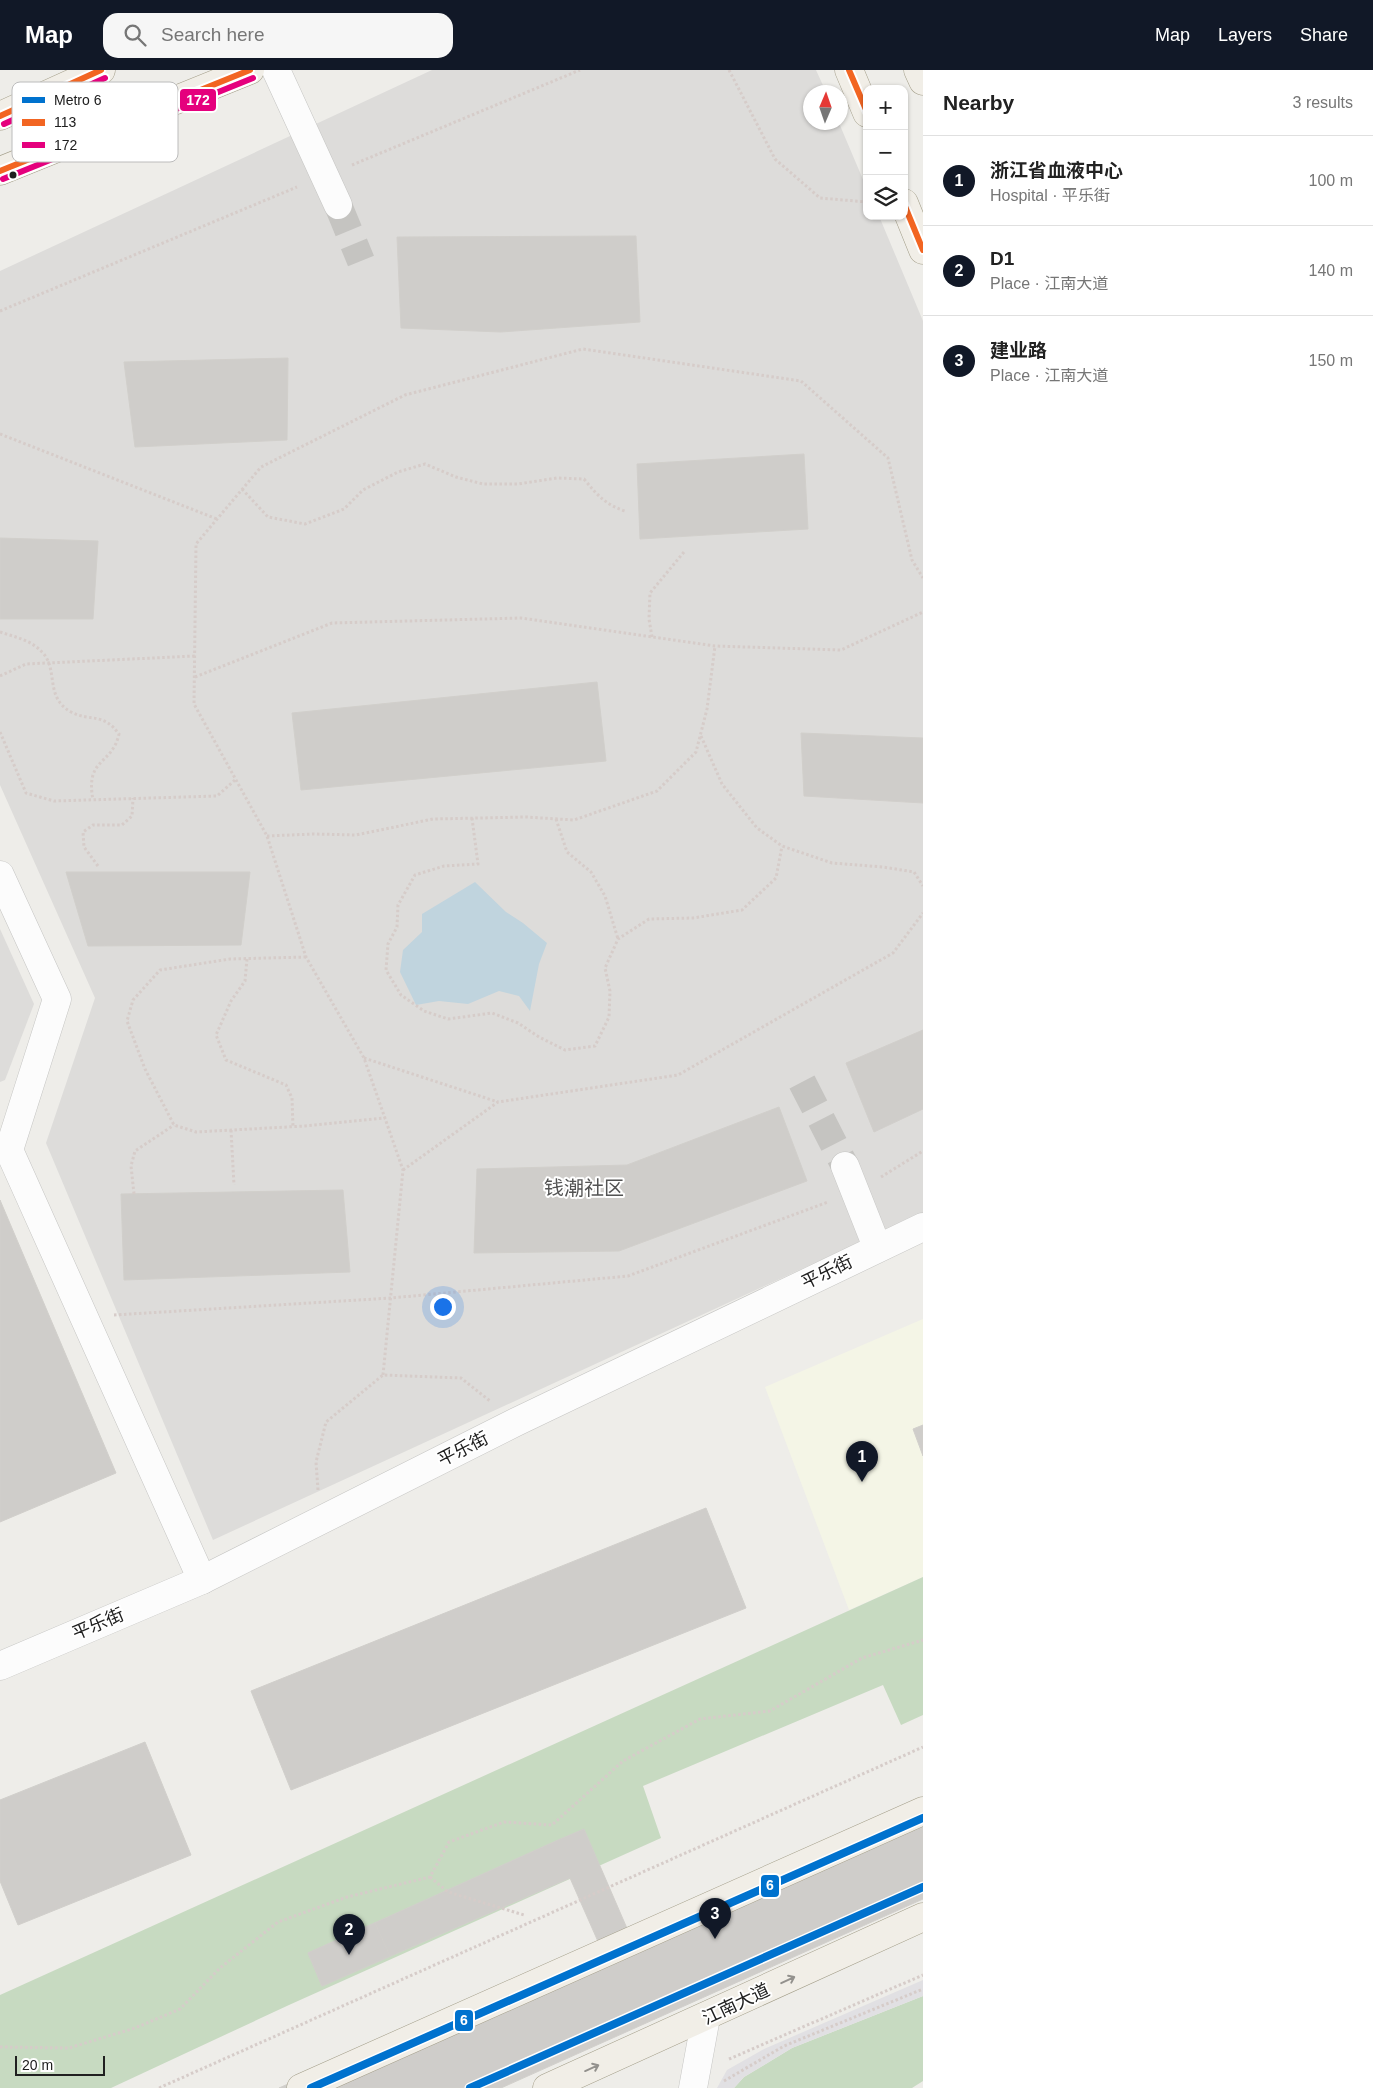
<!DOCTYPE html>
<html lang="en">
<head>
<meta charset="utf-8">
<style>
  :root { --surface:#fff; --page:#f6f6f6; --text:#222; --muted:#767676; --line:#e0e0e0; --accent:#111827 }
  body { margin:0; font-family:Helvetica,"Noto Sans SC",sans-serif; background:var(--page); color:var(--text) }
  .controls { position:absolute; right:15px; top:15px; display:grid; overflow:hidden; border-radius:10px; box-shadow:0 1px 4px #0004 }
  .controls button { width:45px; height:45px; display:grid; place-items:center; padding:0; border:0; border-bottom:1px solid var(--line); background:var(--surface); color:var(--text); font:25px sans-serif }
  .compass { position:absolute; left:803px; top:15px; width:45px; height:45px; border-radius:50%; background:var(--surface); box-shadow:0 1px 4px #0004; rotate:2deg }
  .scale { position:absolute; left:15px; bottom:12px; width:90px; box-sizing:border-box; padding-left:5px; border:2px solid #202020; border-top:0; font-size:14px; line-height:18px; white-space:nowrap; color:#202020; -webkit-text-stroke:4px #fff; paint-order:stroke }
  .you { position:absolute; left:442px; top:1236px; width:18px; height:18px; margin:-12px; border:4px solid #fff; border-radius:50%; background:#1a73e8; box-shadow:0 0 0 8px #1a73e833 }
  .badge { display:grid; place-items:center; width:32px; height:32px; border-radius:50%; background:var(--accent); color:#fff; font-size:16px; font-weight:700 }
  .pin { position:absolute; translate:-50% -41px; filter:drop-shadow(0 1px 2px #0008) }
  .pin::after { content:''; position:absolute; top:26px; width:18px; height:15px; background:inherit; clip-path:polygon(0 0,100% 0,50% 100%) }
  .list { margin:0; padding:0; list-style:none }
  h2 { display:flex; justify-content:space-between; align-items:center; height:65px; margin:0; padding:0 20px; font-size:21px }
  h2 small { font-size:16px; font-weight:400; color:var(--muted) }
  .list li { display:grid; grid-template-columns:32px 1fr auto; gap:15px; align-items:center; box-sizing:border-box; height:90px; padding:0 20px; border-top:1px solid var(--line) }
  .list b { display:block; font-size:19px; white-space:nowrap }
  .list p { margin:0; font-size:16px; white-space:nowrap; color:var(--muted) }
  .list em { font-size:16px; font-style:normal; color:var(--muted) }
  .icon { flex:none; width:28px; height:28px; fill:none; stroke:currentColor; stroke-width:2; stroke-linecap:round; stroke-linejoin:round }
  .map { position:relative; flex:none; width:923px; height:2018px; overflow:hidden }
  header { display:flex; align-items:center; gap:30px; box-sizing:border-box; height:70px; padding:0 25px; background:var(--accent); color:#fff }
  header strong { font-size:24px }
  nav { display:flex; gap:28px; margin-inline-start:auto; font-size:18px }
  .search { width:350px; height:45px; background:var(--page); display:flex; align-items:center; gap:12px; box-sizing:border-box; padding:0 18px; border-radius:15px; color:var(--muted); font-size:19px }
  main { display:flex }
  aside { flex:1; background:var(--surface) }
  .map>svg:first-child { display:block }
  .residential { fill:#dddcda }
  .education { fill:#f4f5e6 }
  .forest { fill:#c7dac1 }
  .plaza { fill:#e1e0e3 }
  .water { fill:#c0d4de }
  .building { fill:#cfcdca; stroke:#d1cfcb }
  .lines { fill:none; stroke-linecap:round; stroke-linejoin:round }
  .minor-tunnel { stroke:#c5c4c1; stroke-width:28; stroke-dasharray:28 14; stroke-linecap:butt }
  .minor-casing { stroke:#c5c5c3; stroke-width:29 }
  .major-casing { stroke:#a29d88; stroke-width:29 }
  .path { stroke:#d6ccc9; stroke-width:3; stroke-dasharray:2.5 2.5; stroke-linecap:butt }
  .minor { stroke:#fcfcfc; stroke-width:28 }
  .major { stroke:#f1eee7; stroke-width:28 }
  .bus-1-casing { stroke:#fff; stroke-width:10 }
  .bus-2-casing { stroke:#fff; stroke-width:10 }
  .bus-1 { stroke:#f26522; stroke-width:6 }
  .bus-2 { stroke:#e5007d; stroke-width:6 }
  .metro-1-casing { stroke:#fff; stroke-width:11 }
  .metro-1 { stroke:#0072ce; stroke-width:8 }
  .oneway { stroke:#93918d }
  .bus-dot { fill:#202020; stroke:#fff; stroke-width:2 }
  .labels { text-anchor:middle; stroke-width:4; stroke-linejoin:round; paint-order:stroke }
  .street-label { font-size:18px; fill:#202020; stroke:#fff }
  .quarter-label { font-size:20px; fill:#535353; stroke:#fff }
  .key { fill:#fff; stroke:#bcbcbc; stroke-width:1 }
  .key-label { font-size:14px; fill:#202020 }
  .line-badge { stroke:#fff; stroke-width:2 }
  .badge-label { font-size:14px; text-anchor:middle; font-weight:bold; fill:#fff }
</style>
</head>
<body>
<header>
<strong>Map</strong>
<div class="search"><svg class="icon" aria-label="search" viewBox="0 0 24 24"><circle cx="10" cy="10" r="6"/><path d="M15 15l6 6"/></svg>Search here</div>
<nav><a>Map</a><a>Layers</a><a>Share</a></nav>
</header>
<main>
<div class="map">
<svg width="923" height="2018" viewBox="0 0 923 2018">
  <rect width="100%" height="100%" fill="#eeede9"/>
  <g class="residential">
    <polygon points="432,0 816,0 826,22 811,22 811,52 839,53 867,119 867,146 879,146 923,251 923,1143 213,1470 46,1073 95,928 0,715 0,201"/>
    <polygon points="0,859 34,934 5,1010 0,1012"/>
  </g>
  <polygon class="education" points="923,1249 923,1507 849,1540 765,1317"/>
  <g class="forest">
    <polygon points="923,1507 923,1645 901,1655 883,1615 643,1716 661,1768 289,1935 111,2018 0,2018 0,1925"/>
    <polygon points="923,1926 923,2011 912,2018 734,2018 744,2007 792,1978"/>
  </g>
  <polygon class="plaza" points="923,1910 923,1926 792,1978 744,2007 734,2018 717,2018 727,2000 764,1979"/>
  <polygon class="water" points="475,812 506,842 523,853 547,873 539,894 530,941 519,926 499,921 468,934 439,931 416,935 400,902 403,880 422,862 422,844"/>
  <g class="building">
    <polygon points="636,166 640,252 501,262 401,258 397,167"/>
    <polygon points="288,288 287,370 135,377 124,292"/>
    <polygon points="804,384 808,459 640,469 637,394"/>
    <polygon points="0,468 98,471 93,549 0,549"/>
    <polygon points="597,612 606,691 301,720 292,643"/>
    <polygon points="801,663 923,668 923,733 804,726"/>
    <polygon points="66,802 250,802 241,875 88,876"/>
    <polygon points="923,960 923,1039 874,1062 846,993"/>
    <polygon points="779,1037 807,1111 619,1181 474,1183 477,1099 627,1095"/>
    <polygon points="343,1120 350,1202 124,1210 121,1124"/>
    <polygon points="0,1130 116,1403 0,1452"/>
    <polygon points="923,1355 923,1386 913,1359"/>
    <polygon points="706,1438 746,1538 291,1720 251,1621"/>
    <polygon points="145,1672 191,1785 18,1855 0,1811 0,1730"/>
    <polygon points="923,1733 923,1829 501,2018 279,2018 600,1876 570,1808 322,1916 308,1883 558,1770 584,1759 629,1863"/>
    <polygon points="375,1853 390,1886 322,1916 308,1883"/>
  </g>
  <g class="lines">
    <g class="minor-tunnel">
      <polyline points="338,135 361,191"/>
      <polyline points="802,1012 845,1096"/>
    </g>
    <defs>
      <g id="minor">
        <polyline points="276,0 338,135"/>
        <polyline points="0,805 57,929 9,1080 202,1510"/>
        <polyline points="845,1096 877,1177"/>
        <polyline points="0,1596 202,1510 516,1352 923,1157"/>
        <polyline points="693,2018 706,1947"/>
      </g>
      <g id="major">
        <polyline points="849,0 867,43"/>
        <polyline points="918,0 923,11"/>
        <polyline points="0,46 101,0"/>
        <polyline points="0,101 250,0"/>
        <polyline points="904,133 923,180"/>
        <polyline points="301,2018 923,1741"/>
        <polyline points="547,2018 923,1847"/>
      </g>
    </defs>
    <use href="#minor" class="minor-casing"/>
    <use href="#major" class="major-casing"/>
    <g class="path">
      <polyline points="729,0 775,89 820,128 867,132"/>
      <polyline points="352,95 580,0"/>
      <polyline points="0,241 297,117"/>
      <polyline points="0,364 217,449"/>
      <path d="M242,419L268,447L305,454L344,439L363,420L398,402L425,394L456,407L483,414H518L557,408L584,409C597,425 606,435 625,441"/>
      <path d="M0,562C15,567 31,570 42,582C59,599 44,627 71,642C90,652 103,642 119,664C112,696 85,687 93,730"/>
      <polyline points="652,567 649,549 650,523 684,482"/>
      <polyline points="0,606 26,594 195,586"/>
      <polyline points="195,607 332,553 521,548 715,576 841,580 923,542"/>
      <polyline points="0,662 26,723 54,731 217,726 235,710"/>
      <polyline points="701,666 722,714 757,758 782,776 832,793 883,797 914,802 923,816"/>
      <polyline points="472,748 478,794 444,796 415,805 398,835 397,857 388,874 386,900 401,925 424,941 448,949 492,943 518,953 539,967 565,980 595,976 609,947 610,921 605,898 618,869 649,849 693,848 742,840 776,808 782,776"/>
      <polyline points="556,749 567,782 591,802 605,826 618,869"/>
      <polyline points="267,766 314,764 356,765 433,749 526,747 574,750 657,721 696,682 707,639 715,576"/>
      <polyline points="98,796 84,777 83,762 93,755 122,755 132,746 133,728"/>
      <polyline points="306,887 230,889 160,900 133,930 127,951 145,999 174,1055 196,1062 305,1056 385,1048"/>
      <polyline points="247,889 245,911 231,931 216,965 226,990 286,1015 292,1028 293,1057"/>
      <polyline points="364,988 498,1032"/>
      <polyline points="231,1060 234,1115"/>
      <polyline points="403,1100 498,1032 678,1005 893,883 923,843"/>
      <polyline points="881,1107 923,1081"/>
      <polyline points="134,1124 131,1096 135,1081 174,1055"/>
      <polyline points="114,1245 391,1228 628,1206 828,1132"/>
      <polyline points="383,1305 403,1100 364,988 306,887 267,766 194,634 196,474 261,397 405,325 583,279 801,311 888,388 912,490 923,508"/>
      <polyline points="318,1420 316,1392 326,1352 383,1305 461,1308 490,1331"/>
      <polyline points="430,1807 448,1822 524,1845"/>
      <polyline points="0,1977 69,1978 135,1958 180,1939 220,1898 278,1852 347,1827 430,1807 449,1772 504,1752 552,1755 623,1691 700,1649 770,1641 862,1588 923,1570"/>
      <polyline points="729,1989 923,1905"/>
      <polyline points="724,2011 784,1976 923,1919"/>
      <polyline points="159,2018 923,1677"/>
    </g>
    <use href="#minor" class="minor"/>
    <use href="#major" class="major"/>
    <defs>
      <g id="bus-1">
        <polyline points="849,0 867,42"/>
        <polyline points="0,46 101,0"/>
        <polyline points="0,101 250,0"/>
        <polyline points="904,134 923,180"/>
      </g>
      <g id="bus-2">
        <polyline points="4,54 105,8"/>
        <polyline points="3,109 253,8"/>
      </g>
    </defs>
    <use href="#bus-1" class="bus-1-casing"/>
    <use href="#bus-2" class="bus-2-casing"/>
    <use href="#bus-1" class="bus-1"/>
    <use href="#bus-2" class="bus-2"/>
    <defs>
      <g id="metro-1">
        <polyline points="311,2018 923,1748"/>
        <polyline points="470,2018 923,1817"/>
      </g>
    </defs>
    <use href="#metro-1" class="metro-1-casing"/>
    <use href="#metro-1" class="metro-1"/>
  </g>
  <defs><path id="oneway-shaft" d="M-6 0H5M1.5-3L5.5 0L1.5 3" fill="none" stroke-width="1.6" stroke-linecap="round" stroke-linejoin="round" transform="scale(1.25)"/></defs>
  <g class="oneway">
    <use href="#oneway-shaft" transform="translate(788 1910) rotate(-25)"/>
    <use href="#oneway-shaft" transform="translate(592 1998) rotate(-24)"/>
  </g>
  <circle class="bus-dot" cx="13" cy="105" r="4.5"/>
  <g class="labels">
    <g class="street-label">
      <text transform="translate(827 1202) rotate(-26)" y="6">平乐街</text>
      <text transform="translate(463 1379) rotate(-27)" y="6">平乐街</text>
      <text transform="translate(98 1554) rotate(-23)" y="6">平乐街</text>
      <text transform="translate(736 1934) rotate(-25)" y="6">江南大道</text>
    </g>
    <g class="quarter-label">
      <text x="584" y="1125">钱潮社区</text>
    </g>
  </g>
  <rect x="12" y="12" width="166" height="80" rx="8" class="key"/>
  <rect x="22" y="27" width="23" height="6" fill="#0072ce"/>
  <rect x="22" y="49" width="23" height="7" fill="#f26522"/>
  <rect x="22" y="72" width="23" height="6" fill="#e5007d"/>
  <g class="key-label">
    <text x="54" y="35">Metro 6</text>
    <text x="54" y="57">113</text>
    <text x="54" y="80">172</text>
  </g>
  <g class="line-badge">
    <rect x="179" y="18" width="38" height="24" rx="5" fill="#e5007d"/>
    <rect x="760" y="1804" width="20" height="24" rx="5" fill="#0072ce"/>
    <rect x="454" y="1939" width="20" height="23" rx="5" fill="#0072ce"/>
  </g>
  <g class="badge-label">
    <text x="198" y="35">172</text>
    <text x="770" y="1820">6</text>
    <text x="464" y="1955">6</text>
  </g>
</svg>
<div class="controls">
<button>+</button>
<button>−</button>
<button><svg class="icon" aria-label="layers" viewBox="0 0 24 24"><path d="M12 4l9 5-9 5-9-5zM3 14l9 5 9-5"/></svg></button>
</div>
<svg class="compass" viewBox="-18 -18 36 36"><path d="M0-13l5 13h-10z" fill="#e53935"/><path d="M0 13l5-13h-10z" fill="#767676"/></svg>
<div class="scale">20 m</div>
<div class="you"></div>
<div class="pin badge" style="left:862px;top:1412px">1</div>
<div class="pin badge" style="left:349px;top:1885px">2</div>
<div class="pin badge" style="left:715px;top:1869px">3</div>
</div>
<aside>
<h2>Nearby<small>3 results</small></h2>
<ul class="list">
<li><span class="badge">1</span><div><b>浙江省血液中心</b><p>Hospital · 平乐街</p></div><em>100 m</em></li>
<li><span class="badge">2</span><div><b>D1</b><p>Place · 江南大道</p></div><em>140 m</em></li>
<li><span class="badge">3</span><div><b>建业路</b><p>Place · 江南大道</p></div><em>150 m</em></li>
</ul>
</aside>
</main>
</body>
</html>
